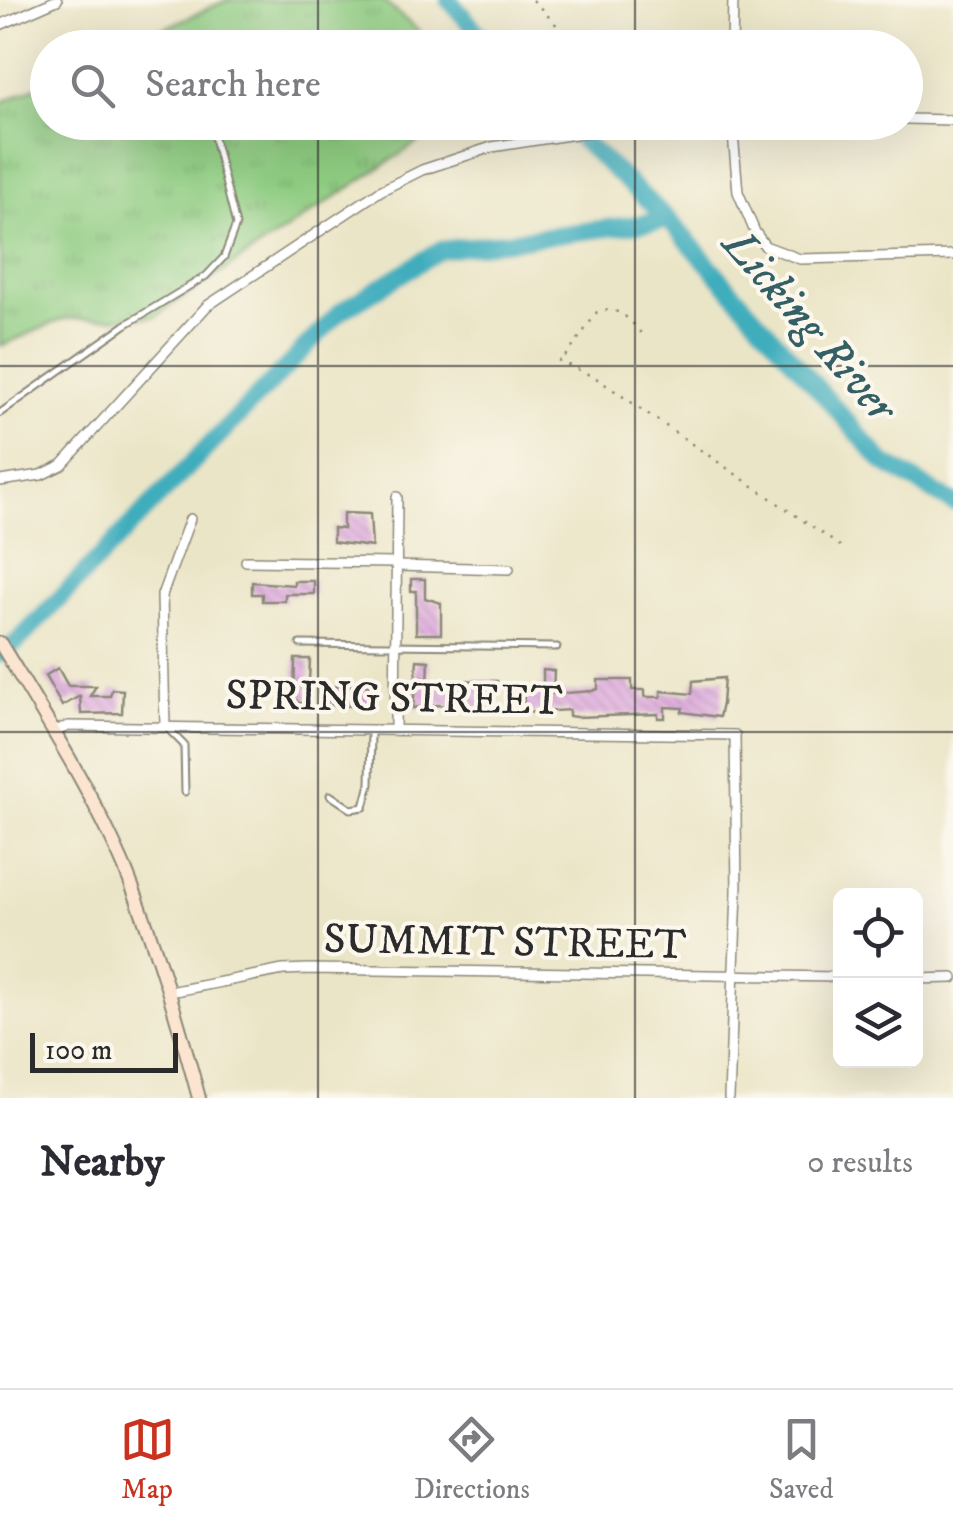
<!DOCTYPE html>
<html lang="en">
<head>
<meta charset="utf-8">
<style>
  :root { --surface:#fff; --page:#f2f2f3; --text:#2b2b33; --muted:#7c7c81; --line:#e1e1e2; --accent:#c8321e }
  body { margin:0; font-family:"IM FELL DW Pica",serif; background:var(--page); color:var(--text) }
  .controls { position:absolute; right:30px; bottom:30px; display:grid; overflow:hidden; border-radius:15px; box-shadow:0 10px 40px #0002 }
  .controls button { width:90px; height:90px; display:grid; place-items:center; padding:0; border:0; border-bottom:2px solid var(--line); background:var(--surface); color:var(--text); font:50px sans-serif }
  .scale { position:absolute; left:30px; bottom:25px; width:148px; box-sizing:border-box; padding-left:10px; border:5px solid #2b2b2b; border-top:0; font-size:28px; line-height:35px; white-space:nowrap; color:#2b2b2b; -webkit-text-stroke:8px #fbf7ec; paint-order:stroke }
  .list { margin:0; padding:0; list-style:none }
  h2 { display:flex; justify-content:space-between; align-items:center; height:130px; margin:0; padding:0 40px; font-size:42px }
  h2 small { font-size:32px; font-weight:400; color:var(--muted) }
  .icon { flex:none; width:55px; height:55px; fill:none; stroke:currentColor; stroke-width:2; stroke-linecap:round; stroke-linejoin:round }
  .map { position:relative; flex:none; width:953px; height:1098px; overflow:hidden }
  .search { position:absolute; background:var(--surface); box-shadow:0 10px 40px #0002; left:30px; right:30px; top:30px; height:110px; display:flex; align-items:center; gap:25px; box-sizing:border-box; padding:0 35px; border-radius:55px; color:var(--muted); font-size:38px }
  .sheet { height:290px; background:var(--surface) }
  nav { display:flex; justify-content:space-around; align-items:center; box-sizing:border-box; height:140px; border-top:2px solid var(--line); background:var(--surface); font-size:28px; color:var(--muted) }
  nav a { display:grid; justify-items:center; gap:5px }
  nav .on { color:var(--accent) }
  .map>svg:first-child { display:block }
  .park { fill:url(#park-tufts); stroke:#5c7c56; stroke-width:2.5 }
  .lines { fill:none; stroke-linecap:round; stroke-linejoin:round }
  .river { stroke:#40adbd; stroke-width:18 }
  .building { fill:url(#building-back-hatch) }
  .lane-casing { stroke:#8b8879; stroke-width:9 }
  .street-casing { stroke:#8b8879; stroke-width:12 }
  .secondary-casing { stroke:#8b8879; stroke-width:16 }
  .path { stroke:#8b8879; stroke-width:2.5; stroke-dasharray:2.5 8; stroke-linecap:butt }
  .lane { stroke:#fff; stroke-width:5 }
  .street { stroke:#fff; stroke-width:9 }
  .secondary { stroke:#fce5d0; stroke-width:12 }
  .grid { fill:none; stroke:#2b2b2b; stroke-width:2.5; stroke-opacity:0.55 }
  .labels { text-anchor:middle; stroke-width:8; stroke-linejoin:round; paint-order:stroke }
  .street-label { font-size:42px; fill:#2b2b2b; stroke:#fbf7ec }
  .water-label { font-size:45px; font-style:italic; fill:#335f65; stroke:#fbf7ec }
</style>
</head>
<body>
<div class="map">
<svg width="953" height="1098" viewBox="0 0 953 1098">
  <defs>
    <pattern id="park-tufts" width="24" height="20" patternUnits="userSpaceOnUse" patternTransform="scale(2.5)"><rect width="24" height="20" fill="#8ecc81"/><path d="M3 7l-1-3M5 7V3M7 7l1-3M15 17l-1-3M17 17v-4M19 17l1-3" fill="none" stroke="#7baf70"/></pattern>
    <pattern id="building-back-hatch" width="6" height="6" patternUnits="userSpaceOnUse" patternTransform="scale(2.5)"><rect width="6" height="6" fill="#dca4dc"/><path d="M-1 5l2 2M0 0l6 6M5-1l2 2" fill="none" stroke="#b386b3"/></pattern>
  </defs>
  <rect width="100%" height="100%" fill="#fbf7ec"/>
  <filter id="ink" filterUnits="userSpaceOnUse"><feTurbulence type="fractalNoise" baseFrequency=".01" numOctaves="2"/><feDisplacementMap in="SourceGraphic" scale="20" xChannelSelector="R" yChannelSelector="G"/><feConvolveMatrix kernelMatrix="1 2 1 2 8 2 1 2 1" color-interpolation-filters="sRGB"/></filter>
  <filter id="wash" filterUnits="userSpaceOnUse"><feTurbulence type="fractalNoise" baseFrequency=".0048" numOctaves="4" result="noise"/><feDisplacementMap in="SourceGraphic" scale="40" xChannelSelector="R" yChannelSelector="G"/><feGaussianBlur stdDeviation="2.25" result="paint"/><feColorMatrix in="noise" values="0 0 0 0 0 0 0 0 0 0 0 0 0 0 0 0 0 1.4 0 .05"/><feComposite in="paint" operator="in"/></filter>
  <g filter="url(#wash)">
    <rect width="100%" height="100%" fill="#ebe5c7"/>
    <g class="park">
      <polygon points="227,0 382,0 438,47 123,47"/>
      <polygon points="47,82 48,122 447,123 154,317 63,319 0,346 0,103"/>
    </g>
    <g class="lines">
      <g class="river">
        <polyline points="449,0 491,48"/>
        <polyline points="562,122 669,220 883,462 953,503"/>
        <polyline points="0,654 17,642 340,312 440,250 669,220"/>
      </g>
    </g>
    <g id="blocks">
      <g class="building">
        <polygon points="343,513 370,514 372,547 333,542 333,528 343,529"/>
        <polygon points="411,579 425,579 425,598 441,603 441,634 416,634 416,591 411,591"/>
        <polygon points="294,581 314,581 314,594 285,594 285,601 262,601 262,594 252,594 252,582 294,585"/>
        <polygon points="295,659 310,659 308,703 298,703 294,696"/>
        <polygon points="417,660 429,661 428,684 445,684 445,680 497,681 497,691 488,691 486,712 438,705 413,708"/>
        <polygon points="58,668 68,686 96,686 90,696 110,696 112,689 123,690 122,713 81,714 80,696 62,706 45,676"/>
        <polygon points="543,670 554,671 553,694 592,691 598,689 598,680 632,680 632,690 645,690 645,697 661,697 661,691 692,694 693,681 724,678 722,704 719,717 682,712 683,708 665,707 665,718 658,718 658,714 576,717 569,716 569,710 523,713 524,690 543,687"/>
        <polygon points="373,685 375,707 327,705 327,687"/>
      </g>
    </g>
  </g>
  <g filter="url(#ink)">
    <use href="#blocks" fill-opacity="0" stroke="#8b8879" stroke-width="2.5"/>
    <g class="lines">
      <defs>
        <g id="lane">
          <polyline points="0,413 125,325 206,276 224,257 236,225 210,122"/>
          <polyline points="300,644 557,647"/>
          <polyline points="167,728 184,745 185,792"/>
          <polyline points="330,795 351,809 364,807 370,784 371,731"/>
        </g>
        <g id="street">
          <polyline points="0,25 57,0"/>
          <polyline points="732,48 733,0"/>
          <polyline points="906,119 953,120"/>
          <polyline points="732,122 738,192 755,232 765,246 800,259 953,255"/>
          <polyline points="0,481 41,475 62,465 207,306 380,191 422,170 492,147 653,122"/>
          <polyline points="246,561 396,563"/>
          <polyline points="396,566 509,569"/>
          <polyline points="165,725 162,595 190,519"/>
          <polyline points="395,728 397,497"/>
          <polyline points="53,732 68,726 735,735 737,891 729,1098"/>
          <polyline points="916,979 953,978"/>
          <polyline points="170,992 283,970 309,969 840,977"/>
        </g>
        <path id="secondary" d="M0,643C45,717 92,791 126,871C156,945 178,1021 199,1098"/>
      </defs>
      <use href="#lane" class="lane-casing"/>
      <use href="#street" class="street-casing"/>
      <use href="#secondary" class="secondary-casing"/>
      <g class="path">
        <polyline points="533,0 578,48"/>
        <path d="M641,333C628,318 618,305 597,312L568,354L558,360L596,378L843,548"/>
      </g>
      <use href="#lane" class="lane"/>
      <use href="#street" class="street"/>
      <use href="#secondary" class="secondary"/>
    </g>
  </g>
  <path class="grid" d="M318,0V48M635,0V48M318,122V1098M635,122V1098M0,366H953M0,732H953"/>
  <g class="labels">
    <g class="street-label">
      <text transform="translate(394 696) rotate(1)" y="15">SPRING STREET</text>
      <text transform="translate(505 940) rotate(1)" y="15">SUMMIT STREET</text>
    </g>
    <g class="water-label">
      <text transform="translate(811 324) rotate(49)" y="16">Licking River</text>
    </g>
  </g>
</svg>
<div class="controls">
<button><svg class="icon" aria-label="locate" viewBox="0 0 24 24"><circle cx="12" cy="12" r="6"/><path d="M12 2v4M12 18v4M2 12h4M18 12h4"/></svg></button>
<button><svg class="icon" aria-label="layers" viewBox="0 0 24 24"><path d="M12 4l9 5-9 5-9-5zM3 14l9 5 9-5"/></svg></button>
</div>
<div class="scale">100 m</div>
<div class="search"><svg class="icon" aria-label="search" viewBox="0 0 24 24"><circle cx="10" cy="10" r="6"/><path d="M15 15l6 6"/></svg>Search here</div>
</div>
<section class="sheet">
<h2>Nearby<small>0 results</small></h2>
<ul class="list">
</ul>
</section>
<nav>
<a class="on"><svg class="icon" aria-label="map" viewBox="0 0 24 24"><path d="M3 6l6-2 6 2 6-2v14l-6 2-6-2-6 2zM9 4v14M15 6v14"/></svg>Map</a>
<a><svg class="icon" aria-label="directions" viewBox="0 0 24 24"><path d="M12 3l9 9-9 9-9-9zM9 14v-3h6M13 9l2 2-2 2"/></svg>Directions</a>
<a><svg class="icon" aria-label="saved" viewBox="0 0 24 24"><path d="M7 4h10v16l-5-4-5 4z"/></svg>Saved</a>
</nav>
</body>
</html>
